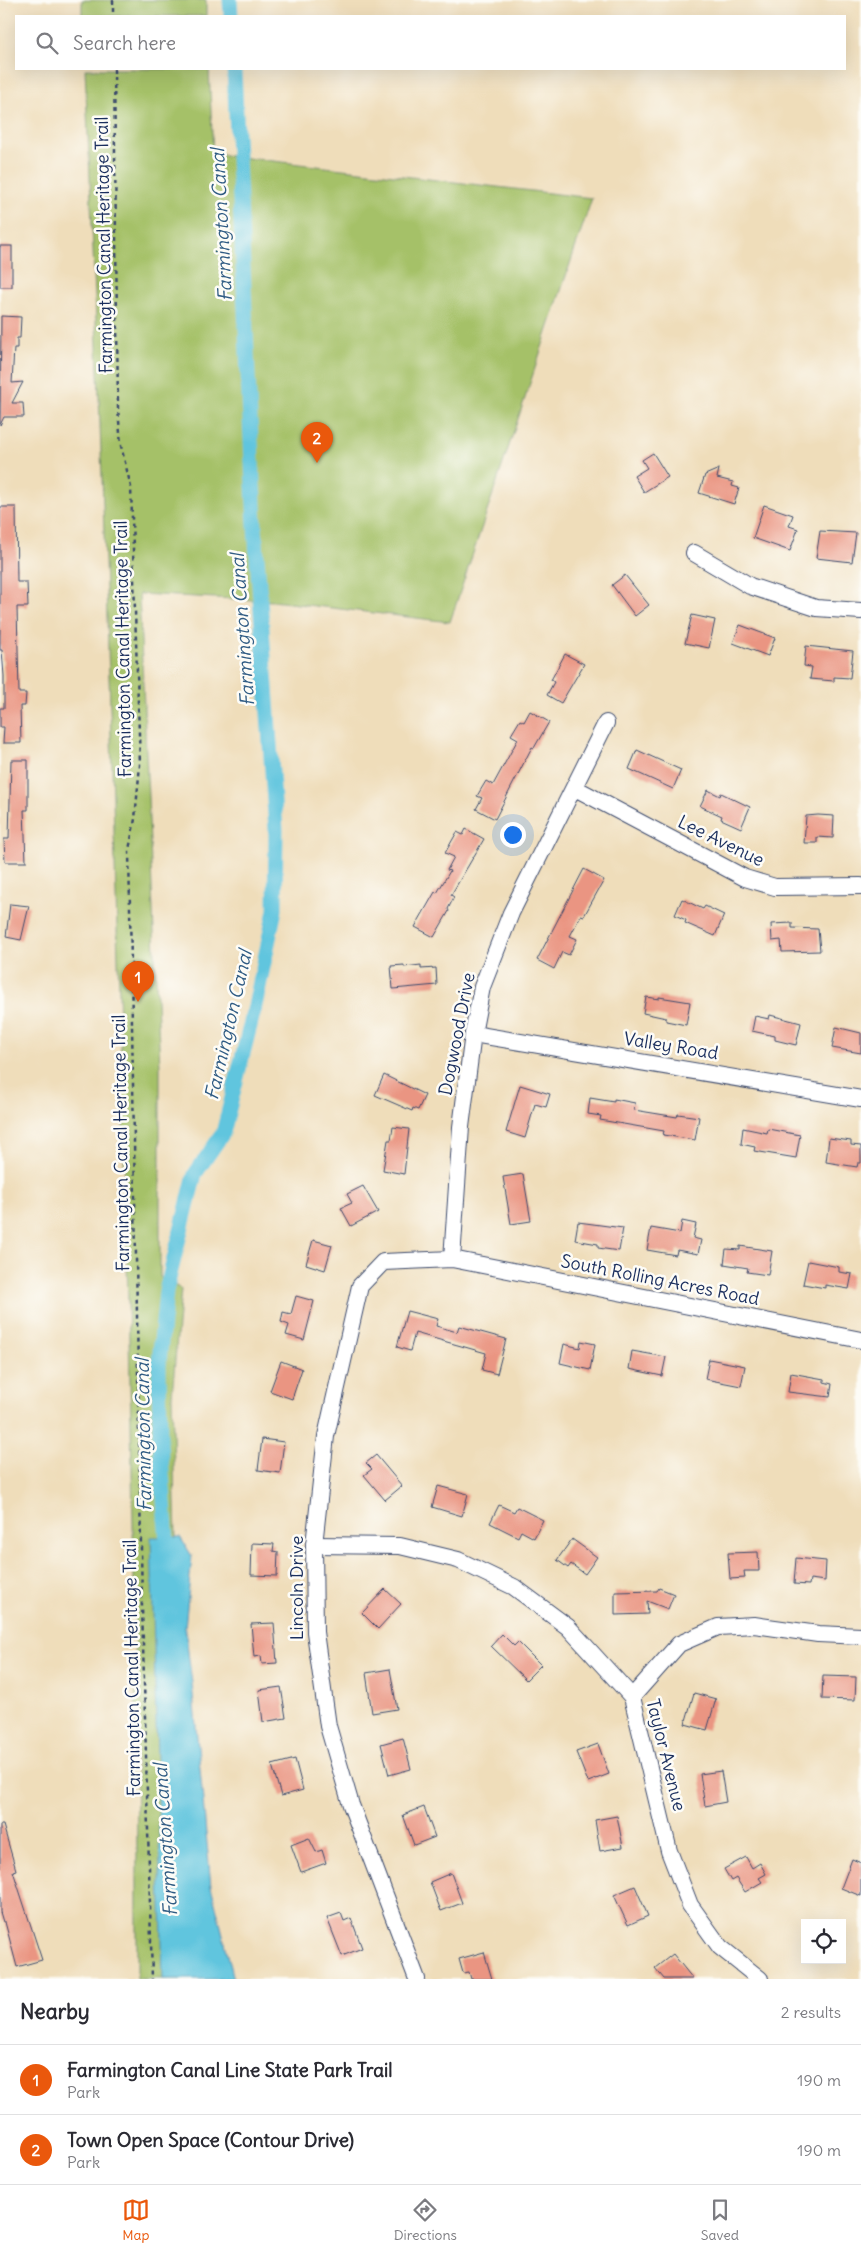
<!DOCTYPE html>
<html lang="en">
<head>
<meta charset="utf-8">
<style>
  :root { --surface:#fff; --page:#f7f7f7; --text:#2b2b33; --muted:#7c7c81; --line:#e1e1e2; --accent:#ea580c }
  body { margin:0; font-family:Delius,sans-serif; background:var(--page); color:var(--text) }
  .controls { position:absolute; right:15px; bottom:15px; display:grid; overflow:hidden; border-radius:0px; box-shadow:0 5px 20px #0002 }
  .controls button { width:45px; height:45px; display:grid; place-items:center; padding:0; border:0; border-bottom:1px solid var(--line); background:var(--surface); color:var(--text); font:25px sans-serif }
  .you { position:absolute; left:512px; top:834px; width:18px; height:18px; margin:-12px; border:4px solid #fff; border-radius:50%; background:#1a73e8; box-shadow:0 0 0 8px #1a73e833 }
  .badge { display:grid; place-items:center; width:32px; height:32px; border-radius:50%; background:var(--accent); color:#fff; font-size:16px; font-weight:700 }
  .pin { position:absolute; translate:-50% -41px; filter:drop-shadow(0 1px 2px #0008) }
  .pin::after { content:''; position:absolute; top:26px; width:18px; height:15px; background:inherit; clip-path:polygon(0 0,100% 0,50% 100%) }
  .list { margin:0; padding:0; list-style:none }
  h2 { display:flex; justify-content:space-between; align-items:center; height:65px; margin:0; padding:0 20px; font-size:21px }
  h2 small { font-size:16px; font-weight:400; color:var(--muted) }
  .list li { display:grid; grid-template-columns:32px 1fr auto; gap:15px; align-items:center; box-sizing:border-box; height:70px; padding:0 20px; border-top:1px solid var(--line) }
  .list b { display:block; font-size:19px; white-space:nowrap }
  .list p { margin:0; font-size:16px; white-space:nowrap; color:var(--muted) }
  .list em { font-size:16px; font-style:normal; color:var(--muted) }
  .icon { flex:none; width:28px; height:28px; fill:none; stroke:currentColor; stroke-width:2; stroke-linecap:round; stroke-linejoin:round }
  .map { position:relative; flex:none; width:861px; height:1979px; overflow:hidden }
  .search { position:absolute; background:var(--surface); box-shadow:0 5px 20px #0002; left:15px; right:15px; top:15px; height:55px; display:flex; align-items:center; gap:12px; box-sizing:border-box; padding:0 18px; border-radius:0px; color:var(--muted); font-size:19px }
  .sheet { height:205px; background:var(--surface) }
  nav { display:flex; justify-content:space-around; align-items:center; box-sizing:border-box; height:70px; border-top:1px solid var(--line); background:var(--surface); font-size:14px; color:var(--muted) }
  nav a { display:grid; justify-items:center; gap:2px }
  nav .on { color:var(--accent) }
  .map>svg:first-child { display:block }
  .green { fill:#a5c168; stroke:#607863 }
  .water { fill:#60c5de; stroke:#3e7a9e }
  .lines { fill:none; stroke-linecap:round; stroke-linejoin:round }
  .canal { stroke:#60c5de; stroke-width:15 }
  .building { fill:#ea9582 }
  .minor-casing { stroke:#3b496c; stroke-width:18 }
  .path { stroke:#3b496c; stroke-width:2.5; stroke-dasharray:4 4; stroke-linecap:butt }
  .minor { stroke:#fff; stroke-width:16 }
  .labels { text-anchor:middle; stroke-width:5; stroke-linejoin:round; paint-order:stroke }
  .street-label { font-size:18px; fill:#1b2f5e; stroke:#fdfcf7 }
  .water-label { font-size:19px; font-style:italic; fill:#305c84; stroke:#fdfcf7 }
</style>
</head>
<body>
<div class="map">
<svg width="861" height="1979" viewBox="0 0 861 1979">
  <rect width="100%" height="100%" fill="#fdfcf7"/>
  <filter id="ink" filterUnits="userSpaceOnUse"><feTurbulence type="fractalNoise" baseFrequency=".02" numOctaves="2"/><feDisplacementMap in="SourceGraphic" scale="10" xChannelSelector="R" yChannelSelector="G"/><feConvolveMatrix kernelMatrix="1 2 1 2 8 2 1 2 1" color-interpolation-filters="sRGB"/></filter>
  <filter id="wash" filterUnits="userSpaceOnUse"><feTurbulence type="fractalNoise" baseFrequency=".0096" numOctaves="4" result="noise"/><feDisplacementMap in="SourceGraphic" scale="20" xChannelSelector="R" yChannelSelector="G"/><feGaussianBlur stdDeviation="1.12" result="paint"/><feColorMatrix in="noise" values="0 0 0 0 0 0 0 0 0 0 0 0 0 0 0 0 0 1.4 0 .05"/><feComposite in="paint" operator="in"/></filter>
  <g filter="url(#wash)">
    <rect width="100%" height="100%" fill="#efddba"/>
    <g class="green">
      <rect x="82" y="0" width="124" height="16"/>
      <path d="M85,69H209L213,154L592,198L450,622L273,601L139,594L160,1067V1277L181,1289L172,1397L185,1852L184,1979H137C138,1640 129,1300 118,961C109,663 99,366 85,69Z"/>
    </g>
    <polygon class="water" points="151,1537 180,1537 192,1556 185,1628 192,1683 211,1886 234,1979 163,1979"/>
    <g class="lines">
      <g class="canal">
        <polyline points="230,0 231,16"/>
        <polyline points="168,1557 160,1444 159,1362 166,1291 195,1174 223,1133 255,1006 275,910 276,830 255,527 234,69"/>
      </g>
    </g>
    <g id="blocks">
      <g class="building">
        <rect x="0" y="246" width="12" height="41"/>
        <polygon points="1,316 21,317 20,338 17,338 17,348 14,348 12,383 23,382 12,403 23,403 24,417 4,417 0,425"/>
        <polygon points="653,453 668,477 644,492 634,476 647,468 642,460"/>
        <polygon points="719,469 717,478 733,482 732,486 739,488 734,504 699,493 705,475"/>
        <polygon points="764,505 793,515 789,526 798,529 790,551 753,538"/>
        <polygon points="0,507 16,507 17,582 27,582 28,607 17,607 19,693 26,693 25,706 20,706 21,743 3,743 4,727 0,727 0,708 4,708 4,676 2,650 0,650"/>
        <polygon points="820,531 856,533 852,562 816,558"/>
        <polygon points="625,575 649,605 635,616 612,585"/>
        <polygon points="692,615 715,620 709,648 685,643"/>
        <polygon points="740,625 775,638 768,656 733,643"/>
        <polygon points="806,646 853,651 850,678 834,677 834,681 810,679 812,667 804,666"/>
        <polygon points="565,654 584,664 561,703 547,695 554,682 551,680"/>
        <polygon points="530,711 549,722 534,748 532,747 495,819 476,809 482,798 477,796 486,781 493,785 518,739 511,735 520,720 524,722"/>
        <polygon points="637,750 681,770 673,789 629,769"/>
        <polygon points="11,760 28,760 28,810 24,810 26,862 5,862 4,839 9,839"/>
        <polygon points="708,790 720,796 721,793 750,807 741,828 721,819 722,816 700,806"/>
        <polygon points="818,815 834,816 833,838 817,837 817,843 804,843 806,816"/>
        <polygon points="466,829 484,839 451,895 454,897 448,909 449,911 434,937 415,927 435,892 437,893 450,871 447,870 454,857 445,853 457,832 463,835"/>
        <polygon points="584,869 604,880 584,916 581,915 570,936 577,939 569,955 562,952 554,969 537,960"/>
        <polygon points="682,899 703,909 705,906 724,915 715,936 685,923 686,920 675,915"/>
        <polygon points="10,904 29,906 21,940 6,937"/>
        <polygon points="792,923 792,928 818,929 820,951 782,952 781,940 772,941 771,924"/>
        <polygon points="404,965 404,967 421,965 421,969 436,968 437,985 393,989 391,966"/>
        <polygon points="646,997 659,999 659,997 690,1002 686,1025 666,1021 666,1018 643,1013"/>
        <polygon points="770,1015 801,1023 796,1045 775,1040 775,1036 752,1031 755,1016 769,1019"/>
        <polygon points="836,1027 861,1033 861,1053 832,1048"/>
        <polygon points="384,1075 425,1095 418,1110 413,1108 412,1111 375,1095"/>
        <polygon points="520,1085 550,1094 546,1107 535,1104 525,1138 506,1132"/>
        <polygon points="590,1098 614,1102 614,1099 635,1103 634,1110 677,1117 678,1114 699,1117 695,1140 663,1135 664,1131 600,1120 601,1116 588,1114"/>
        <polygon points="393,1127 409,1129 404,1174 383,1170 388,1140 391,1140"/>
        <polygon points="743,1128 767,1133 768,1129 800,1135 796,1158 754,1151 755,1147 741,1144"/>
        <polygon points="829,1138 851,1141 851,1145 861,1146 861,1163 858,1163 857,1167 826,1162"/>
        <polygon points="523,1174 531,1221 511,1224 503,1177"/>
        <polygon points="363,1186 378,1212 351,1226 341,1208 352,1203 347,1194"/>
        <polygon points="682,1221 696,1224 693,1238 701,1240 698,1254 677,1250 676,1255 647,1250 651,1228 680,1233"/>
        <polygon points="578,1222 623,1228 619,1251 598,1248 598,1244 575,1240"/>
        <polygon points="313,1240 332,1245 325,1270 306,1264"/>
        <polygon points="740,1246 772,1251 768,1275 747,1272 748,1268 724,1264 726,1249 740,1250"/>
        <polygon points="808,1261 839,1267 839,1272 852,1274 849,1289 825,1285 825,1288 803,1284"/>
        <polygon points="296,1296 314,1301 304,1340 286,1335 289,1325 281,1322 283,1312 291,1314"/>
        <polygon points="407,1311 438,1319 436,1326 457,1332 459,1326 506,1339 497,1374 482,1370 486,1353 415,1333 410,1351 397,1347"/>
        <polygon points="581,1341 595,1344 590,1370 560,1363 564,1344 580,1348"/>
        <polygon points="632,1351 666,1357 662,1376 629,1369"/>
        <polygon points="709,1359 745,1366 741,1386 705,1379"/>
        <polygon points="281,1361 302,1369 292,1399 270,1391"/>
        <polygon points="791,1373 824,1379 824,1382 832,1384 830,1397 788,1392"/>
        <polygon points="262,1439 284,1442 280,1473 258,1470"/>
        <polygon points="376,1455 402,1486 385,1500 364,1475 372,1469 366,1463"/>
        <polygon points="438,1486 468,1494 462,1516 432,1507"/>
        <polygon points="499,1505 514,1512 517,1507 543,1520 534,1538 521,1531 518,1537 490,1523"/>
        <polygon points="572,1539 597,1557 585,1574 571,1564 568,1568 557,1560"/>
        <polygon points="252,1543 274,1544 273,1551 278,1552 277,1576 251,1575"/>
        <polygon points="758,1552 759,1571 744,1571 745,1578 730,1579 728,1553"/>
        <polygon points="796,1558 826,1561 825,1581 810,1579 809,1585 794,1584"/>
        <polygon points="659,1588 674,1594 668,1609 647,1601 648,1614 615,1615 615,1592 657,1591"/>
        <polygon points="385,1589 401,1604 378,1629 362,1613"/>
        <polygon points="274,1623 277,1663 262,1664 261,1656 254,1657 251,1624"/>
        <polygon points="502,1634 514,1646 518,1642 541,1665 526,1680 491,1646"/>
        <polygon points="390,1669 397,1709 372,1713 366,1673"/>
        <polygon points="823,1676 856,1677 855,1700 822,1699"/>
        <polygon points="281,1687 286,1718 263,1722 259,1690"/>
        <polygon points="694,1693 716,1699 707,1730 685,1724"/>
        <polygon points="403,1738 411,1769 389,1775 381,1744"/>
        <polygon points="598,1744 609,1774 588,1782 576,1752"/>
        <polygon points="295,1759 303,1790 281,1796 272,1765"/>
        <polygon points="721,1771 726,1802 705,1806 700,1774"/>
        <polygon points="424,1807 435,1837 414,1845 403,1815"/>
        <polygon points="617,1816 623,1847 600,1851 595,1820"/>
        <polygon points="0,1825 3,1825 16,1870 13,1871 42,1960 17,1967 5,1922 3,1922 0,1912"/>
        <polygon points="309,1838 316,1852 322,1850 326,1863 301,1872 291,1845"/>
        <polygon points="746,1857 752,1868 760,1863 766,1874 759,1878 762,1882 745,1892 736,1878 731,1881 724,1869"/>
        <polygon points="852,1859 861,1863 861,1896 841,1888"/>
        <polygon points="451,1873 462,1903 441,1911 430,1882"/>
        <polygon points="635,1886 648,1916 628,1925 614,1895"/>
        <polygon points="341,1913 344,1921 351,1918 362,1948 342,1956 327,1918"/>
        <polygon points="484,1952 492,1979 471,1979 469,1972 463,1973 459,1959"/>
        <polygon points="673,1954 693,1979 664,1979 655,1968"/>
      </g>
    </g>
  </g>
  <g filter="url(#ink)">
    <use href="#blocks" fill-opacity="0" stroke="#3b496c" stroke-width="1"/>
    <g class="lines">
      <defs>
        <g id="minor">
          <polyline points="694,553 750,586 816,608 861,611"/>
          <polyline points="575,788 745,878 775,887 861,886"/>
          <polyline points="473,1034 861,1099"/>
          <polyline points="452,1259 461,1127 473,1034 482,987 511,913 606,723"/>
          <polyline points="314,1545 400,1546 458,1560 514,1587 568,1627 632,1697 669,1851 690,1905 720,1947 760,1979"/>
          <polyline points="632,1697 679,1644 718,1627 754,1625 818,1634 861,1636"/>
          <polyline points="417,1979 351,1805 328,1726 315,1632 314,1545 326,1436 360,1286 383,1262 452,1259 861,1340"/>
        </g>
      </defs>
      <use href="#minor" class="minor-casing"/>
      <g class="path">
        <polyline points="113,0 113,16"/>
        <polyline points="114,69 118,408 121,446 131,487 140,765 135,819 129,850 142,1607 152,1979"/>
      </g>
      <use href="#minor" class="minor"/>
    </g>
  </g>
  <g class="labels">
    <g class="street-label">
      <text transform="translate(104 245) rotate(-91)" y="6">Farmington Canal Heritage Trail</text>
      <text transform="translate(123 649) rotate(-91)" y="6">Farmington Canal Heritage Trail</text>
      <text transform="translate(721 841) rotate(26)" y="6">Lee Avenue</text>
      <text transform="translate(457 1034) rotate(-79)" y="6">Dogwood Drive</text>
      <text transform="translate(671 1046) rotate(9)" y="6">Valley Road</text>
      <text transform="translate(121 1143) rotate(-91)" y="6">Farmington Canal Heritage Trail</text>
      <text transform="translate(660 1280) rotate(11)" y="6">South Rolling Acres Road</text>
      <text transform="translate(297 1588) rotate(-90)" y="6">Lincoln Drive</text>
      <text transform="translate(132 1668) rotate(-91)" y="6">Farmington Canal Heritage Trail</text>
      <text transform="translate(666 1755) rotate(76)" y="6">Taylor Avenue</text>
    </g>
    <g class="water-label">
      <text transform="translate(221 225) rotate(-93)" y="7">Farmington Canal</text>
      <text transform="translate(242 630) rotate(-94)" y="7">Farmington Canal</text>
      <text transform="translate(228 1025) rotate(-77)" y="7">Farmington Canal</text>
      <text transform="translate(143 1435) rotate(-91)" y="7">Farmington Canal</text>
      <text transform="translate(165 1840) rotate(-94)" y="7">Farmington Canal</text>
    </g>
  </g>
</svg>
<div class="controls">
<button><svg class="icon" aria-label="locate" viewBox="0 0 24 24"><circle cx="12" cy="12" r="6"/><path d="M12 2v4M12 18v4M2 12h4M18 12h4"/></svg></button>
</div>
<div class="you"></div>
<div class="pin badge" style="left:138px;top:1002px">1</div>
<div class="pin badge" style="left:317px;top:463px">2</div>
<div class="search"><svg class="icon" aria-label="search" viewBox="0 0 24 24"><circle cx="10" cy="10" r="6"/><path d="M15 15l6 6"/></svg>Search here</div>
</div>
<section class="sheet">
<h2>Nearby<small>2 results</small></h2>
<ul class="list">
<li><span class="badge">1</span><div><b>Farmington Canal Line State Park Trail</b><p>Park</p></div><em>190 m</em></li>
<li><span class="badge">2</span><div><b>Town Open Space (Contour Drive)</b><p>Park</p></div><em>190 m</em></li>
</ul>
</section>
<nav>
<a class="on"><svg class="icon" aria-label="map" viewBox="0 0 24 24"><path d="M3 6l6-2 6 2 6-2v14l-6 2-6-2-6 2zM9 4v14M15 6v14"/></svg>Map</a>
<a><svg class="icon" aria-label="directions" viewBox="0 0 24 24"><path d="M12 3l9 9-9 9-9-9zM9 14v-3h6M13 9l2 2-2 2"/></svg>Directions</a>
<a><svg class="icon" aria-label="saved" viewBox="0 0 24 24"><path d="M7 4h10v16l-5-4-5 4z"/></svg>Saved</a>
</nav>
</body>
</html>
